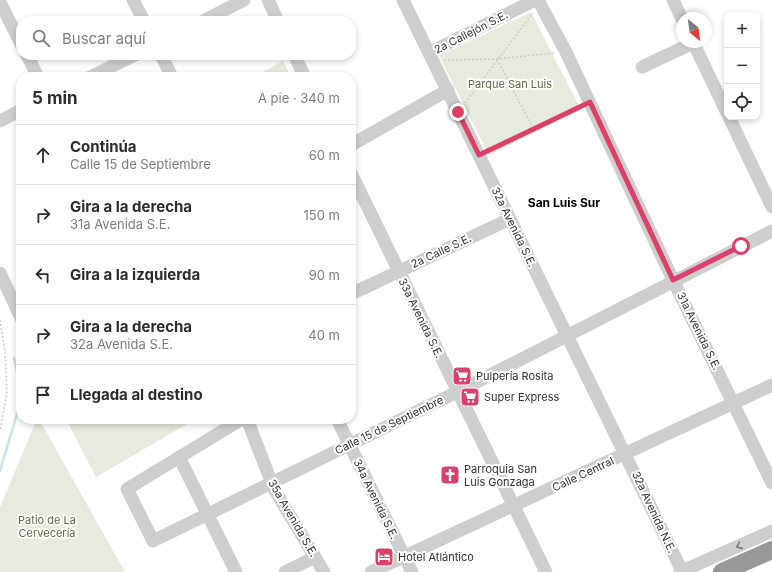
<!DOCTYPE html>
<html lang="es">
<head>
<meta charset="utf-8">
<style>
  :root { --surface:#fff; --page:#f7f7f7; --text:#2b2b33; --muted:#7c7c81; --line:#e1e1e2 }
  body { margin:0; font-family:Inter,sans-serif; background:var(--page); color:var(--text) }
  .controls { position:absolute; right:12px; top:12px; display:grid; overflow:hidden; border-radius:8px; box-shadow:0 2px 6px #0003 }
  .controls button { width:36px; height:36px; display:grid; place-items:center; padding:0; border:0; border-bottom:1px solid var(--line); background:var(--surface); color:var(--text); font:20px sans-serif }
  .compass { position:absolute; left:676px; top:12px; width:36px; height:36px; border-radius:50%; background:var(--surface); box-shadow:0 2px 6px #0003; rotate:151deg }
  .stop { position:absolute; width:12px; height:12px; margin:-9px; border:3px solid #db4168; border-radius:50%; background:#fff }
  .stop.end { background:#db4168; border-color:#fff; box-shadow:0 1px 4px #0008 }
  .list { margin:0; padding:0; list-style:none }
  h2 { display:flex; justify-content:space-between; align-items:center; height:52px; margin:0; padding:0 16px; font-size:17px }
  h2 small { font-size:13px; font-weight:400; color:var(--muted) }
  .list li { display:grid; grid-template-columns:26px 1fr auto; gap:12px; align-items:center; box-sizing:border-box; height:60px; padding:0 16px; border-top:1px solid var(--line) }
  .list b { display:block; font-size:15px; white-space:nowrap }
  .list p { margin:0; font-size:13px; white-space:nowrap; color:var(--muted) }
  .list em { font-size:13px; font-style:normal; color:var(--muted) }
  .icon { flex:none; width:22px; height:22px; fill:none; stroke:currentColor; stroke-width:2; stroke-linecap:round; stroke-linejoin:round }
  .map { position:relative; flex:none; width:772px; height:572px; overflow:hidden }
  .search { position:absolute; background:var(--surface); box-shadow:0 2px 6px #0003; left:16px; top:16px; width:340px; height:44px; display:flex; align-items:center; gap:10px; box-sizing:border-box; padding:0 14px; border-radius:16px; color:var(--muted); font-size:15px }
  .panel { position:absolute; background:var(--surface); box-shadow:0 2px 6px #0003; left:16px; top:72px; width:340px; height:352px; border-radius:16px }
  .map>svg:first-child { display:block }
  .green { fill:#e7eade }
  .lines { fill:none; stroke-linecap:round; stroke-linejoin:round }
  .stream { stroke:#cce3e9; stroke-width:2.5 }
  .path { stroke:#cbcbcb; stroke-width:1.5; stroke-dasharray:2 2; stroke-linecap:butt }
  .minor { stroke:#cecece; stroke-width:13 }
  .highway { stroke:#989898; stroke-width:18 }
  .oneway { stroke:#787878 }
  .route { stroke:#db4168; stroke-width:5 }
  .labels { text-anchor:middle; stroke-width:4; stroke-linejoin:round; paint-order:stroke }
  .street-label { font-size:11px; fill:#313131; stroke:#fff }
  .park-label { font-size:11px; fill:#5c6b41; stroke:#fff }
  .poi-label { font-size:11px; fill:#313131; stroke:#fff; text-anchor:start }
  .neighbourhood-label { font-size:12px; font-weight:bold; fill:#000; stroke:#fff }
</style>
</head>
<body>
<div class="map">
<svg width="772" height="572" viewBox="0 0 772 572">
  <rect width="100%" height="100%" fill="#fff"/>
  <g class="green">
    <polygon points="531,12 581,110 489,155 439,56"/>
    <polygon points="283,61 291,77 254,77"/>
    <polygon points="37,419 39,419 125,572 0,572 0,507"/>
    <polygon points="66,419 196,419 96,477"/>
  </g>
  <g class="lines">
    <polyline class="stream" points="0,471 19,407 20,385 14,358"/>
    <g class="path">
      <polyline points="497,59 533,128"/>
      <polyline points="444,60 497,59 554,53"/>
      <polyline points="465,103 533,13"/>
      <polyline points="489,150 579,107"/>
      <polyline points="0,320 5,352 7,393 0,430"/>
    </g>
    <g class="minor">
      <polyline points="133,0 144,21"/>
      <polyline points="268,0 278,21"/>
      <polyline points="403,0 682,571"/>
      <polyline points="538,0 566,52 673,280 772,483"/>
      <polyline points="673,0 682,19"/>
      <polyline points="0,2 21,44"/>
      <polyline points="203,21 244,0"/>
      <polyline points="693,42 727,113"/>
      <polyline points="429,53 535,0"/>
      <polyline points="27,55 38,77"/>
      <polyline points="161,55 172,77"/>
      <polyline points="294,55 305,77"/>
      <polyline points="642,67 693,43"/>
      <polyline points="90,77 135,55"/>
      <polyline points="729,117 772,207"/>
      <polyline points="0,121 21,110"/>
      <polyline points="351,145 448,90"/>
      <polyline points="351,173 546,572"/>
      <polyline points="0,273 21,318"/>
      <polyline points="351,294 510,219"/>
      <polyline points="242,419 127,489 153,541 457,392 772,231"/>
      <polyline points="247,419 274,489 324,572"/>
      <polyline points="337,419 412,572"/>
      <polyline points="179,457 236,572"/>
      <polyline points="285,572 315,557"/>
      <polyline points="371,572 772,385"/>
      <polyline points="680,572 772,531"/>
    </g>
    <polyline class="highway" points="722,572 772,550"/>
  </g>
  <defs><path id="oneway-chevron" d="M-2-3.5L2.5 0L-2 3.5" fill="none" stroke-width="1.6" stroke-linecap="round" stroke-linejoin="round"/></defs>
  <use class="oneway" href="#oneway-chevron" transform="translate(739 546) rotate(156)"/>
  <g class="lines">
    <polyline class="route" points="458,112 479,155 590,102 673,280 741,246"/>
  </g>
  <defs>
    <symbol id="supermarket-square" viewBox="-11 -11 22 22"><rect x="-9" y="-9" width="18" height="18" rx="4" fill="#db4168" stroke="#fff"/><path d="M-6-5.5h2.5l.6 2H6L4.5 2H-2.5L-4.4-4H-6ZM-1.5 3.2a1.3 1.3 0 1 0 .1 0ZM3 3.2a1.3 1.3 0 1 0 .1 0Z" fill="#fff"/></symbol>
    <symbol id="church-square" viewBox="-11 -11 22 22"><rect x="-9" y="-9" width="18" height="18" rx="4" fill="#db4168" stroke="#fff"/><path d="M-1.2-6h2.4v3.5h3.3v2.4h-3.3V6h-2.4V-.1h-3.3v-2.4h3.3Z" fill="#fff"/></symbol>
    <symbol id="hotel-square" viewBox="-11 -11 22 22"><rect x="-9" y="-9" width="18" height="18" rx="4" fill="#db4168" stroke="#fff"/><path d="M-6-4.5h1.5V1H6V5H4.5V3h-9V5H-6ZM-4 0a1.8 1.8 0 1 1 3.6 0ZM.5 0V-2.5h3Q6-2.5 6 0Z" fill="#fff"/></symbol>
  </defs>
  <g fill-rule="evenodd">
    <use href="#supermarket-square" x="451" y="365" width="22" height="22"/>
    <use href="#supermarket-square" x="459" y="386" width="22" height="22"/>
    <use href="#church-square" x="439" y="464" width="22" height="22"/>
    <use href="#hotel-square" x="373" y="546" width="22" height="22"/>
  </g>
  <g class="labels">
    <g class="street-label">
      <text transform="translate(471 32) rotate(-27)" y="4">2a Callejón S.E.</text>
      <text transform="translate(514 227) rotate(64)" y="4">32a Avenida S.E.</text>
      <text transform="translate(441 251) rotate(-25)" y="4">2a Calle S.E.</text>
      <text transform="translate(421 318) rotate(64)" y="4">33a Avenida S.E.</text>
      <text transform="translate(699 331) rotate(64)" y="4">31a Avenida S.E.</text>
      <text transform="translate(389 425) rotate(-26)" y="4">Calle 15 de Septiembre</text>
      <text transform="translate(583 474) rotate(-25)" y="4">Calle Central</text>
      <text transform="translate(376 499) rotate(64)" y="4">34a Avenida S.E.</text>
      <text transform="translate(654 512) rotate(65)" y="4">32a Avenida N.E.</text>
      <text transform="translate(293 518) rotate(60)" y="4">35a Avenida S.E.</text>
    </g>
    <g class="park-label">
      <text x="510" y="88">Parque San Luis</text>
      <text x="47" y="524">Patio de La<tspan x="47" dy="13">Cervecería</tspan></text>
    </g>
    <g class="poi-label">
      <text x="476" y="380">Pulpería Rosita</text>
      <text x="484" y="401">Super Express</text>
      <text x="464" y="473">Parroquia San<tspan x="464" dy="13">Luis Gonzaga</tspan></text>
      <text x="398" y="561">Hotel Atlántico</text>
    </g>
    <g class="neighbourhood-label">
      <text x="564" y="207">San Luis Sur</text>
    </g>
  </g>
</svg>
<div class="controls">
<button>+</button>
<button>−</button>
<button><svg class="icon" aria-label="locate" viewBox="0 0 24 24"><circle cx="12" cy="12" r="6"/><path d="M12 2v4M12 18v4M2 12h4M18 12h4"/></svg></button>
</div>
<svg class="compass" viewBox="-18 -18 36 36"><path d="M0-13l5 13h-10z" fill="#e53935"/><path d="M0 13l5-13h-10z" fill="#7c7c81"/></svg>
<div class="stop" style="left:741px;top:246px"></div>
<div class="stop end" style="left:458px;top:112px"></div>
<div class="search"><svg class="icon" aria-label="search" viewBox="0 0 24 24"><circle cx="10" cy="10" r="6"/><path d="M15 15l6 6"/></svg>Buscar aquí</div>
<section class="panel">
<h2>5 min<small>A pie · 340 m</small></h2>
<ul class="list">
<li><svg class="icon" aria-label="ahead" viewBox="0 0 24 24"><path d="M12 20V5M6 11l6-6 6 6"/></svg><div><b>Continúa</b><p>Calle 15 de Septiembre</p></div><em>60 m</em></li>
<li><svg class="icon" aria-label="right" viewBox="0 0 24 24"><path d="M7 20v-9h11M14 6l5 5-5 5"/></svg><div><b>Gira a la derecha</b><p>31a Avenida S.E.</p></div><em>150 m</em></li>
<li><svg class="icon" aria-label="left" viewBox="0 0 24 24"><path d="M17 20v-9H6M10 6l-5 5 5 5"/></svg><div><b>Gira a la izquierda</b></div><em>90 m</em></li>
<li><svg class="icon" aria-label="right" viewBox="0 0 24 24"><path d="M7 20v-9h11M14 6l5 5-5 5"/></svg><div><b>Gira a la derecha</b><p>32a Avenida S.E.</p></div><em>40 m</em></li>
<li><svg class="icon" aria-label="arrive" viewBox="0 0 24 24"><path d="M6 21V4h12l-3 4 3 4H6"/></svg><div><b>Llegada al destino</b></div></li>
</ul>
</section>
</div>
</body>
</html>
